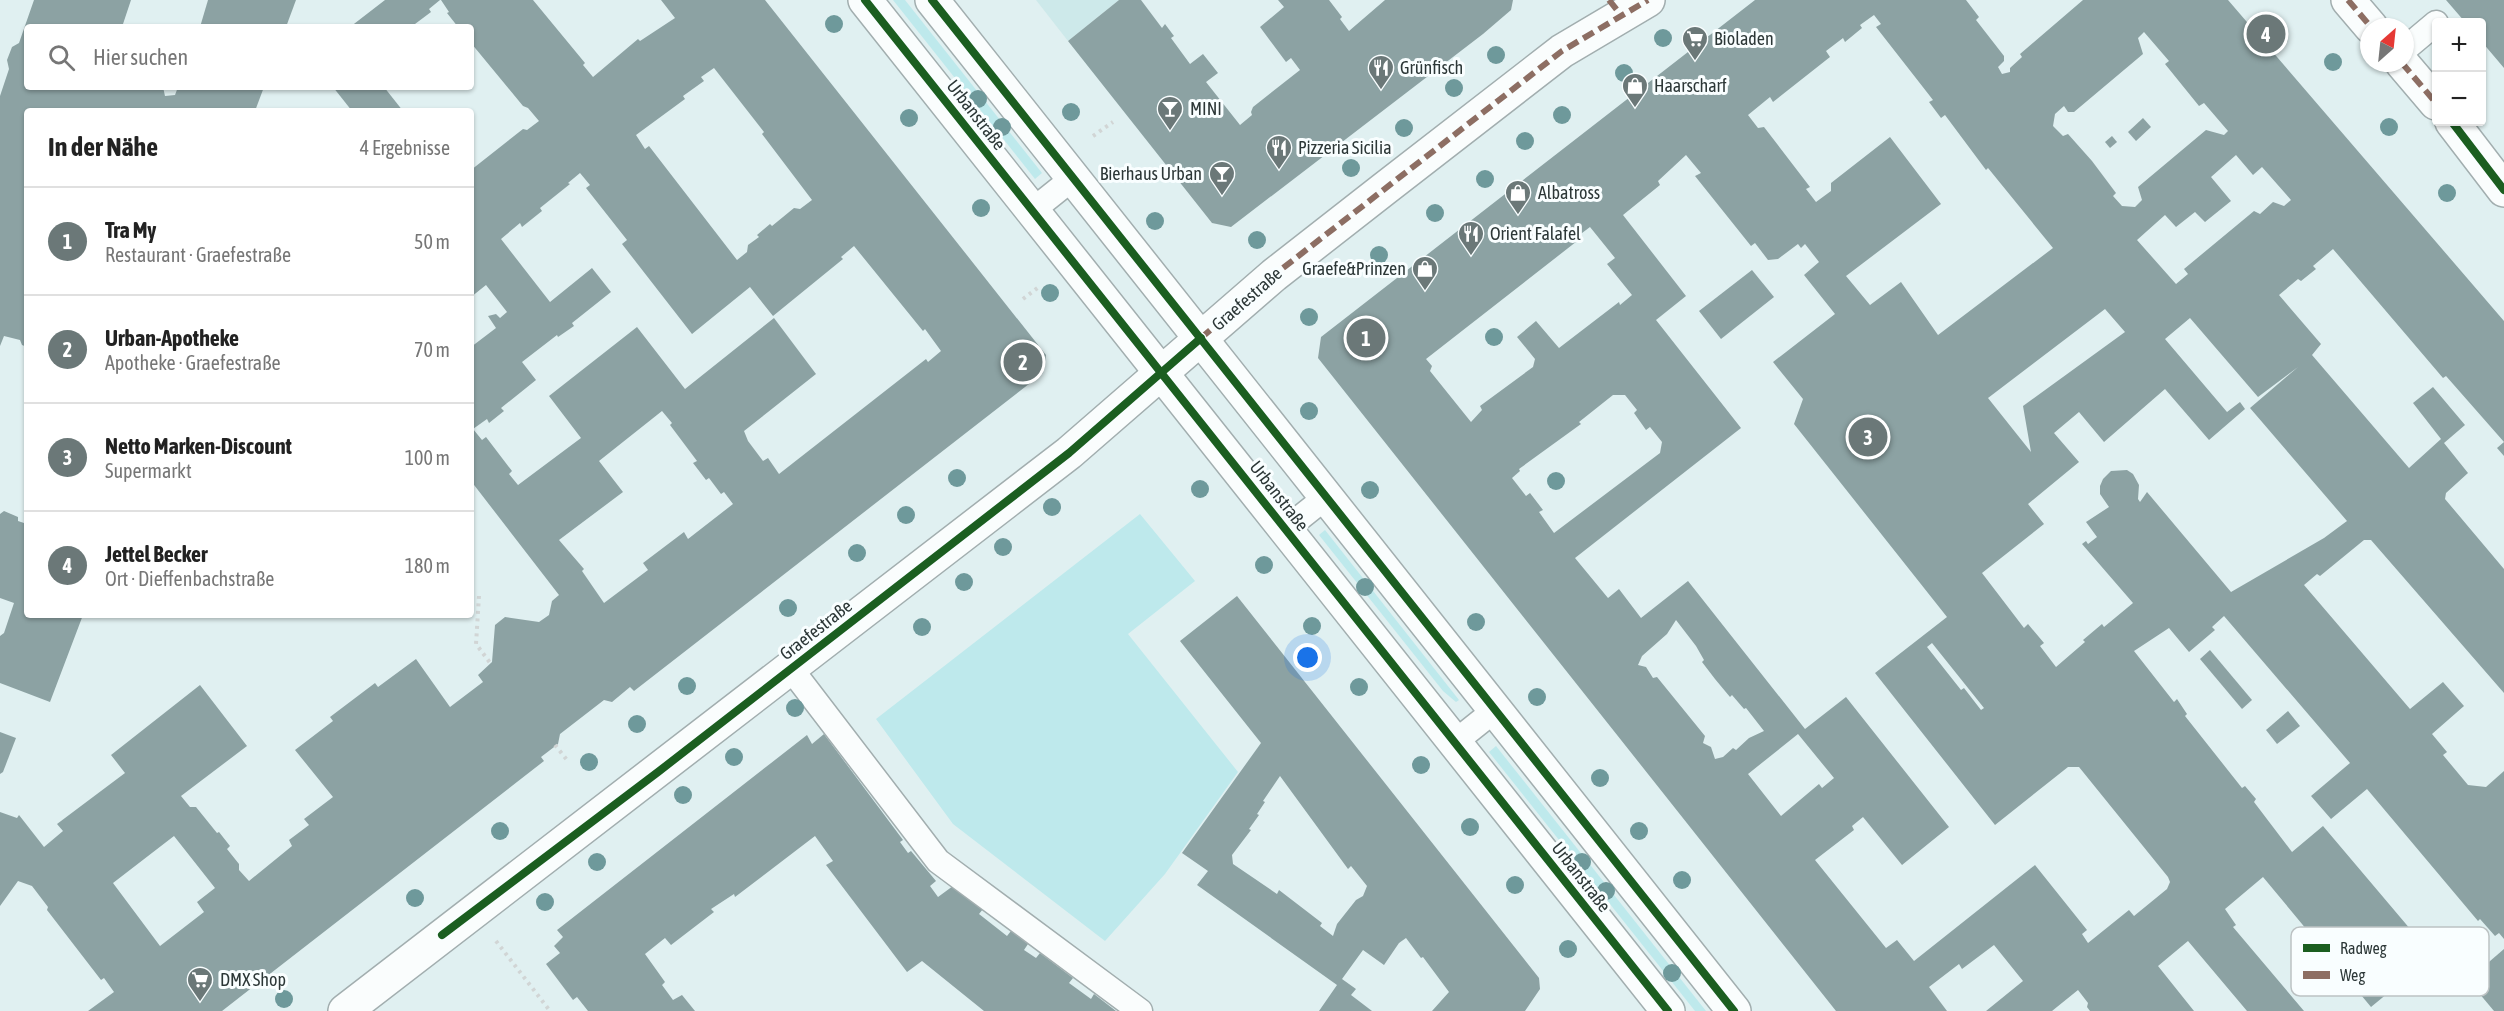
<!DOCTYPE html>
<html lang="de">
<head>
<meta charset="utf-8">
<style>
  :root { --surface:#fff; --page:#f2f2f2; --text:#222; --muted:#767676; --line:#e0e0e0; --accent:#6b7878 }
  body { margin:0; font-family:"Asap Condensed",sans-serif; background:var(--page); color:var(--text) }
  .controls { position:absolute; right:18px; top:18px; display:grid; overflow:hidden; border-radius:6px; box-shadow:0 2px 4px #0004 }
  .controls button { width:54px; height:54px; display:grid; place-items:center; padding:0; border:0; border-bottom:2px solid var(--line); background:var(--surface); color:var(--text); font:30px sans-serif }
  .compass { position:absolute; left:2360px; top:18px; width:54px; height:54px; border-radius:50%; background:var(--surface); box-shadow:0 2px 4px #0004; rotate:27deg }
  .you { position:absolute; left:1308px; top:658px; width:21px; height:21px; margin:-15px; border:4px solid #fff; border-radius:50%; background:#1a73e8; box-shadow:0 0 0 9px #1a73e833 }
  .badge { display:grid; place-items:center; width:39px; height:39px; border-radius:50%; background:var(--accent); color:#fff; font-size:20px; font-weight:700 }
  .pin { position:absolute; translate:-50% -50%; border:3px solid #fff; box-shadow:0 2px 6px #0006 }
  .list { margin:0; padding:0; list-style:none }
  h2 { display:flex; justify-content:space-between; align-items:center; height:78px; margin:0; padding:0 24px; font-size:26px }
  h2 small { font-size:20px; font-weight:400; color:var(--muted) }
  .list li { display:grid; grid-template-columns:39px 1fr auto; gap:18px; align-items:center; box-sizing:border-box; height:108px; padding:0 24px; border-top:2px solid var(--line) }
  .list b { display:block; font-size:22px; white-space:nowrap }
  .list p { margin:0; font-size:20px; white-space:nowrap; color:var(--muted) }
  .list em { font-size:20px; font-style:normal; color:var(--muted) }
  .icon { flex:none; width:33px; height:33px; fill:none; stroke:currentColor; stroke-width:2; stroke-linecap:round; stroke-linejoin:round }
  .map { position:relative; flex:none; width:2504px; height:1011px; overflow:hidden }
  .search { position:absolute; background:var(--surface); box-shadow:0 2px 4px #0004; left:24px; top:24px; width:450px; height:66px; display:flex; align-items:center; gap:15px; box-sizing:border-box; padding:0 21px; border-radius:6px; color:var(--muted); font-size:22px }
  .panel { position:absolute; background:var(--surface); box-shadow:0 2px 4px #0004; left:24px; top:108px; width:450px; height:510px; border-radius:6px }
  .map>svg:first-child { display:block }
  .built { fill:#cde9ea }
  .green { fill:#bee9ec }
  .building { fill:#8ca2a3; fill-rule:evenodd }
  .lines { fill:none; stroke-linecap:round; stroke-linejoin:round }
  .service-casing { stroke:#a2aeaf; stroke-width:27 }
  .minor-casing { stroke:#a2aeaf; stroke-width:36 }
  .secondary-casing { stroke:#a2aeaf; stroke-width:36 }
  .path { stroke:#d1d5d5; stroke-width:4; stroke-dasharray:3 4.5; stroke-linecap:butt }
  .service { stroke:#fafdfd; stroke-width:24 }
  .minor { stroke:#fafdfd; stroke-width:33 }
  .secondary { stroke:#fafdfd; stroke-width:33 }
  .quiet { stroke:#8d6e63; stroke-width:6; stroke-dasharray:12 6; stroke-linecap:butt }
  .cycleway-casing { stroke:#f9feff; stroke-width:11 }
  .cycleway { stroke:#1b5e20; stroke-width:8 }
  .tree { fill:#6e999b }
  .labels { text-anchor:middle; stroke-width:6; stroke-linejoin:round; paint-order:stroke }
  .poi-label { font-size:18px; fill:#2c3737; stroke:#f9feff; text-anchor:start }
  .street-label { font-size:18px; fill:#2c3737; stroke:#f9feff }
  .key { fill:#f9feff; stroke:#bcc2c3; stroke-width:1.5 }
  .key-label { font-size:16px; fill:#2c3737 }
</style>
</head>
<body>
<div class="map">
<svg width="2504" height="1011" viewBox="0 0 2504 1011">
  <rect width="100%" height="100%" fill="#e0f0f1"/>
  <polygon class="built" points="1036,0 1119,0 1068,41"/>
  <g class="green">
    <polygon points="893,0 905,0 1042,173 1035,179"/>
    <polygon points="1140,514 1195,581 1128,634 1238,772 1165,874 1105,941 953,824 876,719"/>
    <polygon points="1325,530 1459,700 1456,702 1443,691 1319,535"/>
    <polygon points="1496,746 1706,1011 1695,1011 1489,752"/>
  </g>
  <g class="building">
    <polygon points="34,0 131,0 122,27 27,27 27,87 163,87 165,96 175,95 178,87 264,87 255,111 27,111 27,347 22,345 20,340 4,336 0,346 0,96 9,69 7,60 12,47 19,43"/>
    <polygon points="208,0 296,0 286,27 200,27"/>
    <polygon points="385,0 440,0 429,9 431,12 411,27 350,27"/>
    <path d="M441,0H533L585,63L583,65L593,77L638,39L640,41L675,18L661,0H765L1046,355L1043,373L634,691L630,687L612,702L604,700L560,734L558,744L541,757L544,761L222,1011H88L114,992L104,978L101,980L47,910L48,907L32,886L18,881L0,906V812L17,818L19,815L44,847L63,831L57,824L125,773L111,755L200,685L247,746L181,796L190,807H196L217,833L219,832L230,846L227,849L239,864V870L249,881L292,846L289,840L309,825L304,819L333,797L295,750L333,721L330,717L375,683L378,687L416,659L450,707L483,682L478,675L492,662L495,625L505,617L539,622L549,615L552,601L559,595L471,481V347L496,328L488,316L496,314L500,318L507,312L486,285L471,297V170L523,129L527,130L539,121L528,108L523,106L471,43V27H458L447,13L449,12ZM714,68L764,132L762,134L812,200L800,209L794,208L772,226L770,224L757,235L759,237L748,245L747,252L737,260L649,146L645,149L636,135L685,99L683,96L704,81L701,77ZM580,173L590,185L586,188L627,240L622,244L692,334L750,287L773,316L843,259L841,257L854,246L923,331L925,329L941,351L928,362L926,359L779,474L768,458L763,461L748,441L744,431L816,374L774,318L685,389L637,327L549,396L581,438L518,485L509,474L512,471L486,437L482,440L473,429L487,419L489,423L504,411L501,408L536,380L522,362L557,335L558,337L574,326L572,323L611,292L592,268L550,302L501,239L520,223L522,227L542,211L540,208L570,184L568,183ZM662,411L672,423L670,425L697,461L693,463L706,480L709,478L721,494L724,492L733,504L688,539L684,532L643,563L648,570L604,603L582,571L584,569L559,540L623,492L599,461ZM174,836L215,888L197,902L204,912L160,946L113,883Z"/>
    <polygon points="1119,0 1141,0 1162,28 1165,24 1174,36 1171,38 1190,64 1203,54 1218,73 1206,82 1240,125 1252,115 1251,112 1253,107 1300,70 1291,58 1286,62 1260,27 1284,7 1278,0 1329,0 1342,17 1340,19 1349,31 1385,0 1513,0 1511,10 1483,34 1231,227 1212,223 1068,41"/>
    <path d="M1755,0H1966L1979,17L1976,20L2004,56V61L1998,67L2002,74L2010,72V68L2022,57L2020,54L2083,0H2228L2504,321V456L2497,448L2504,442L2446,376L2443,378L2333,249L2313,266L2316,269L2301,281L2298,279L2279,295L2321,344L2312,355L2409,468L2441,439L2413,403L2433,387L2465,425L2444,443L2468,473L2446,493L2445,499L2504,569V693L2371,540H2364L2320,576L2317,574L2304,585L2410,709L2443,682L2464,706L2432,734L2447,752L2443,755L2468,785L2486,787L2504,771V939L2499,933L2495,936L2480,919L2478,921L2367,789L2331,819L2311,796L2350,763L2224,616L2212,627L2215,630L2189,652L2169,628L2134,651L2174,702L2177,699L2187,714L2185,716L2242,788L2245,786L2256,799L2254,802L2292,852L2323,826L2433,956L2371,1007L2263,877L2225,909L2236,925L2233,927L2304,1011H2247L2188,941L2158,966L2194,1011H2090L2087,1007L2088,1003L2078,990L2052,1011H1986L2023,981L1994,945L1962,969L1959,964L1929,987L1947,1011H1836L1318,358L1321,337ZM1874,15L1881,24L1876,27L1933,100L1929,102L1941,118L1945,115L1986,170L1988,168L2053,248L1938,335L1901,282L1870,305L1846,276L1941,204L1890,137L1831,183V191L1816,202L1806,189L1810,187L1764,127L1758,128L1748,115L1770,97L1773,102L1830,57L1826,51L1843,38L1845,42L1862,28L1860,25ZM2144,32L2169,61L2165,64L2199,106L2204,103L2228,131L2224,135L2206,130L2138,187L2142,200L2135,207L2122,206L2113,196L2116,193L2092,161L2068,134L2063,136L2053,126L2055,114L2064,106L2068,112H2074L2143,54L2138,38ZM1686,155L1701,173L1695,176L1751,246L1755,243L1768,260L1778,259L1798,244L1801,248L1805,244L1819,262L1804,275L1835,314L1773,362L1803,399L1794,424L1947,617L1875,673L1995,825L2068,767H2079L2168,877L2170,882L2167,889L2134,916L2129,910L2088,943L2082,934L2087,930L2035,865L1914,961L1897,940L1886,948L1815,860L1854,830L1852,826L1863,817L1902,865L1949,827L1846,697L1805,729L1688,581L1641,618L1619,589L1608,598L1575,558L1741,428L1656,320L1686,296L1623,215L1660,185L1658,181ZM2236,155L2253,175L2262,167L2291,200L2284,206L2273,202L2260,214L2254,211L2184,269L2188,274L2176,284L2137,240L2165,215L2176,227L2195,212L2205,222L2231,201L2211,177ZM1590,227L1615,258L1607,264L1632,295L1620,305L1619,302L1559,348L1536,321L1517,337L1535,359L1533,367L1480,406L1482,410L1471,422L1430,371L1432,366L1426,359L1581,238L1578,236ZM2105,309L2125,332L2023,406L2031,452L1988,398ZM2190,318L2258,397L2298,367L2250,408L2347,521L2324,538L2231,592L2147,492L2140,502L2138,499L2139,485L2133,474L2127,470L2111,471L2103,479L2100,486V494L2109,507L2086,522L2097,537L2088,544L2086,541L2082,544L2133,603L2104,627L2102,624L2083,640L2085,642L2056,667L2040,646L2044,643L2028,624L2024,628L1982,573L2044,524L2028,504L2079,462L2054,433L2079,412L2104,442L2165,389L2209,440L2245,409L2240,402L2227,412L2165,339ZM1613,395H1625L1637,410L1634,413L1646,430L1650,427L1662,442L1660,453L1554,533L1539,512L1543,510L1530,493L1526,496L1512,478L1520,471L1519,469L1581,424L1579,422ZM1676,620L1696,646L1704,660L1702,662L1715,679L1730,697L1732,695L1744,709L1746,708L1764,731L1749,738L1736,750L1733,748L1723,757L1715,759L1711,747L1703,743L1705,736L1657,677L1653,678L1646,667L1638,665L1642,656L1667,634ZM1932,643L1984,708L1981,710L1964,688L1961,690L1927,647ZM1798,734L1834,778L1822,788L1819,784L1781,816L1748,774Z"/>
    <polygon points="2446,0 2504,0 2504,68 2482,42 2482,22 2465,22"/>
    <polygon points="333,87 384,87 403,111 352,111"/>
    <polygon points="2143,118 2151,127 2136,141 2128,132"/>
    <polygon points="2112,136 2117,142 2110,148 2105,142"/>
    <polygon points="1752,270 1774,297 1721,339 1699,311"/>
    <polygon points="4,511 18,517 18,521 27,524 27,615 83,615 50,702 0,683 0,636 4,633 14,603 0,598 0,514"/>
    <path d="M1237,596L1539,978L1540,989L1525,1011H1432L1449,992L1423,957L1421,958L1406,938L1399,943L1384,965L1363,950L1342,979L1356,989L1351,995L1372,1011H1319L1337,985L1197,885L1208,871L1182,853L1261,743L1180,641ZM1280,776L1348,869L1351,866L1367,886L1363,896L1356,900L1337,924L1333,936L1320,926L1322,923L1279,890L1277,894L1233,864L1232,855L1251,830L1249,829L1259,815L1257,814L1265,802L1263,801Z"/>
    <polygon points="2210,650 2252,700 2242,709 2200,659"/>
    <polygon points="2288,711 2300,726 2277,744 2266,730"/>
    <polygon points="0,732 16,738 3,772 0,774"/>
    <polygon points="824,734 903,840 900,842 908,853 911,851 936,881 930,886 938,897 953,886 983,909 979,914 1007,936 1011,931 1028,944 1024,950 1036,958 1040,953 1073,978 1069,983 1091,999 1094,994 1116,1011 984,1011 922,961 907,972 826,865 833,861 815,836 735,897 734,894 711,909 714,912 671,945 665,938 645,954 665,982 662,985 673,1000 682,995 695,1011 588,1011 577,997 573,1000 546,964 560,953 554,946 563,937 557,930 807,735 812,744"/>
    <polygon points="2504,949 2504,1011 2494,1011 2468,980"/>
  </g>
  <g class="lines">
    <defs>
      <g id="service">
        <polyline points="2405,49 2436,23"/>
        <polyline points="1033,210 1073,178"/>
        <polyline points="1286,529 1326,497"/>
        <polyline points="791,669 938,861 1140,1011"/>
        <polyline points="1455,742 1495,710"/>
      </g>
      <g id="minor">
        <polyline points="2348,0 2371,27"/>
        <polyline points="2402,63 2436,103"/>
        <polyline points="2452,122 2504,190"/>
        <polyline points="345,1011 1069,453 1274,275 1384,189 1562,51 1648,0"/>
      </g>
      <g id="secondary">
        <polyline points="865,0 1668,1011"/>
        <polyline points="932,0 1734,1011"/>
      </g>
    </defs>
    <use href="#service" class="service-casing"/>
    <use href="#minor" class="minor-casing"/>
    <use href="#secondary" class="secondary-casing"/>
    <g class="path">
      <polyline points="1093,136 1113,122"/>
      <polyline points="1023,299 1040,286"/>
      <polyline points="479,596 476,644 491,664"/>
      <polyline points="555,745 567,760"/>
      <polyline points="496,941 550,1011"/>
    </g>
    <use href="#service" class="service"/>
    <use href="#minor" class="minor"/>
    <use href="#secondary" class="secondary"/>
    <g class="quiet">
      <polyline points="1609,0 1621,15"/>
      <polyline points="2348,0 2371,27"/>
      <polyline points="2402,63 2436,103"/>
      <polyline points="1201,338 1274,275 1562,51 1648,0"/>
    </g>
    <defs>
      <g id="cycleway">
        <polyline points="865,0 1668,1011"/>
        <polyline points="932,0 1734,1011"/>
        <polyline points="2452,122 2504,190"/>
        <polyline points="442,935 658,772 1069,453 1201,338"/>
      </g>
    </defs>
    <use href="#cycleway" class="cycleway-casing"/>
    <use href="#cycleway" class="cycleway"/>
  </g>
  <g class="tree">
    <circle cx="834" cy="24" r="9"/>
    <circle cx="1663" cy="38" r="9"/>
    <circle cx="1496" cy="55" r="9"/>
    <circle cx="2333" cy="62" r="9"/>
    <circle cx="1624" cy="73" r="9"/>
    <circle cx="1454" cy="88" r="9"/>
    <circle cx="978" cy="99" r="9"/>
    <circle cx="1071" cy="112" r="9"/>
    <circle cx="1562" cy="115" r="9"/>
    <circle cx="909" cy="118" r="9"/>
    <circle cx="1002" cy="127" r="9"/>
    <circle cx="2389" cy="127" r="9"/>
    <circle cx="1404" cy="128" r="9"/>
    <circle cx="1525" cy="141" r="9"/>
    <circle cx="1351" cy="168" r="9"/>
    <circle cx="1485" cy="179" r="9"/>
    <circle cx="2447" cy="193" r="9"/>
    <circle cx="981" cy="208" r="9"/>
    <circle cx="1435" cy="213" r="9"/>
    <circle cx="1155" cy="221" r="9"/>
    <circle cx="1257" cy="240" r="9"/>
    <circle cx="1379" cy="255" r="9"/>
    <circle cx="1050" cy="293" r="9"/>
    <circle cx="1309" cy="317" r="9"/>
    <circle cx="1494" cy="337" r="9"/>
    <circle cx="1309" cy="411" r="9"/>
    <circle cx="957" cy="478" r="9"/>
    <circle cx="1556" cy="481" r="9"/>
    <circle cx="1200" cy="489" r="9"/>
    <circle cx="1370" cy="490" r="9"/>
    <circle cx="1052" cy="507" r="9"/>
    <circle cx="906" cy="515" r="9"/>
    <circle cx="1003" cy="547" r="9"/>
    <circle cx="857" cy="553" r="9"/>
    <circle cx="1264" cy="565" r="9"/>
    <circle cx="964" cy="582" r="9"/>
    <circle cx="1365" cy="587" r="9"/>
    <circle cx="788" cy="608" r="9"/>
    <circle cx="1476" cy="622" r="9"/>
    <circle cx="1312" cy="626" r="9"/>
    <circle cx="922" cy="627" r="9"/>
    <circle cx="687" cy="686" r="9"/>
    <circle cx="1359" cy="687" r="9"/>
    <circle cx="1537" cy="697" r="9"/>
    <circle cx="795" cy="708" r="9"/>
    <circle cx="637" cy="724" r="9"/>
    <circle cx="734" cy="757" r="9"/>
    <circle cx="589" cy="762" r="9"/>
    <circle cx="1421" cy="765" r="9"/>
    <circle cx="1600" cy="778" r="9"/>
    <circle cx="683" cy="795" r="9"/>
    <circle cx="1470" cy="827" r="9"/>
    <circle cx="500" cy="831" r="9"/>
    <circle cx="1639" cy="831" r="9"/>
    <circle cx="597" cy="862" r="9"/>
    <circle cx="1582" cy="862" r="9"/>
    <circle cx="1682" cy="880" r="9"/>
    <circle cx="1515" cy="885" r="9"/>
    <circle cx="1606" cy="891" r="9"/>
    <circle cx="415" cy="898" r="9"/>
    <circle cx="545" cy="902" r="9"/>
    <circle cx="1568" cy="949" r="9"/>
    <circle cx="1672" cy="973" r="9"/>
    <circle cx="284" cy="999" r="9"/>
  </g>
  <defs>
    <symbol id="supermarket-pin" viewBox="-11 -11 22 30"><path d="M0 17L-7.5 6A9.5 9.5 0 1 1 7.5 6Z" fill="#6b7878" stroke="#f9feff"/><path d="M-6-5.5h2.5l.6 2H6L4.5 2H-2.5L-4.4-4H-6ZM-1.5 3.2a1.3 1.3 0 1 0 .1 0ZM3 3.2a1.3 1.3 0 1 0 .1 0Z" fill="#fff"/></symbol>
    <symbol id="restaurant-pin" viewBox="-11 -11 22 30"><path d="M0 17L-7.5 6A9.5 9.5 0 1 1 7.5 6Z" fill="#6b7878" stroke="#f9feff"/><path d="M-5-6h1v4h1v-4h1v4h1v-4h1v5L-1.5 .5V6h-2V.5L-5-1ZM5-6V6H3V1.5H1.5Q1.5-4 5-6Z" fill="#fff"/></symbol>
    <symbol id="shop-pin" viewBox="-11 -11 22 30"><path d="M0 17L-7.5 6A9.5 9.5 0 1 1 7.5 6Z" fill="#6b7878" stroke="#f9feff"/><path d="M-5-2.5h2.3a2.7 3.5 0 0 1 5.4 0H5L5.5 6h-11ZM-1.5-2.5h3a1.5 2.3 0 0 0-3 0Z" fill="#fff"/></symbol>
    <symbol id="bar-pin" viewBox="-11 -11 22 30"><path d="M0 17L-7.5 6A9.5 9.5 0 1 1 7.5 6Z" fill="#6b7878" stroke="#f9feff"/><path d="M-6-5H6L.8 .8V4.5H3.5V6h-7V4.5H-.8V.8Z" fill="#fff"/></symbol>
  </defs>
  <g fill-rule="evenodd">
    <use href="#supermarket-pin" x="1680" y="24" width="30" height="40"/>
    <use href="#restaurant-pin" x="1366" y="53" width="30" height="40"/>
    <use href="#shop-pin" x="1620" y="71" width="30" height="40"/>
    <use href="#bar-pin" x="1155" y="94" width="30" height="40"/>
    <use href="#restaurant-pin" x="1264" y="133" width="30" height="40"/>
    <use href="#bar-pin" x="1207" y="159" width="30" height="40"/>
    <use href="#shop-pin" x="1503" y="178" width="30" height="40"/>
    <use href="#restaurant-pin" x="1456" y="219" width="30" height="40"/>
    <use href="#shop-pin" x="1410" y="254" width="30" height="40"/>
    <use href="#supermarket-pin" x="185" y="965" width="30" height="40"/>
  </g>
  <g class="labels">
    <g class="poi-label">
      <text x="1714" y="45">Bioladen</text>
      <text x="1400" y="74">Grünfisch</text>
      <text x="1654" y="92">Haarscharf</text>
      <text x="1190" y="115">MINI</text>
      <text x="1298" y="154">Pizzeria Sicilia</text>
      <text x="1202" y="180" text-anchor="end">Bierhaus Urban</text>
      <text x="1538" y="199">Albatross</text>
      <text x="1490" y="240">Orient Falafel</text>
      <text x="1406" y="275" text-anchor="end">Graefe&amp;Prinzen</text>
      <text x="220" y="986">DMX Shop</text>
    </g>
    <g class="street-label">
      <text transform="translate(976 115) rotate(52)" y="6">Urbanstraße</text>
      <text transform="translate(1247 299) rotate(-41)" y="6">Graefestraße</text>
      <text transform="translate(1279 496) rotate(52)" y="6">Urbanstraße</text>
      <text transform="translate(816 630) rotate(-38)" y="6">Graefestraße</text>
      <text transform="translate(1581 877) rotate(52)" y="6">Urbanstraße</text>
    </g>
  </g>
  <rect x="2291" y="927" width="198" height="69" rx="9" class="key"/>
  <rect x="2303" y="944" width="27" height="8" fill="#1b5e20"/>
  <rect x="2303" y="971" width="27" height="8" fill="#8d6e63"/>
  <g class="key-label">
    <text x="2340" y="954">Radweg</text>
    <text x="2340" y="981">Weg</text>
  </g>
</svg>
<div class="controls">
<button>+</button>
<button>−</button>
</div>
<svg class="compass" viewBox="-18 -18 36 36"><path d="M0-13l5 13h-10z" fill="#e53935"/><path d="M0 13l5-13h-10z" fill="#767676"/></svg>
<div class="you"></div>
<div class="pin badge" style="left:1366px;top:338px">1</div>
<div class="pin badge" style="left:1023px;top:362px">2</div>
<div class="pin badge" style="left:1868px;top:437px">3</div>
<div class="pin badge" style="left:2266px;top:34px">4</div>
<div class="search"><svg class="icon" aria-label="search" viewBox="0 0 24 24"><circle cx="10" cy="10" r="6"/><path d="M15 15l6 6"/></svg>Hier suchen</div>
<section class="panel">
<h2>In der Nähe<small>4 Ergebnisse</small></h2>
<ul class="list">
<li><span class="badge">1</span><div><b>Tra My</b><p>Restaurant · Graefestraße</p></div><em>50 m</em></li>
<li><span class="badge">2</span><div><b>Urban-Apotheke</b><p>Apotheke · Graefestraße</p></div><em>70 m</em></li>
<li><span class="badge">3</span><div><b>Netto Marken-Discount</b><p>Supermarkt</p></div><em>100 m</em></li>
<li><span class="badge">4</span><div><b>Jettel Becker</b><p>Ort · Dieffenbachstraße</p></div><em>180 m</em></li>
</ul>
</section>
</div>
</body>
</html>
